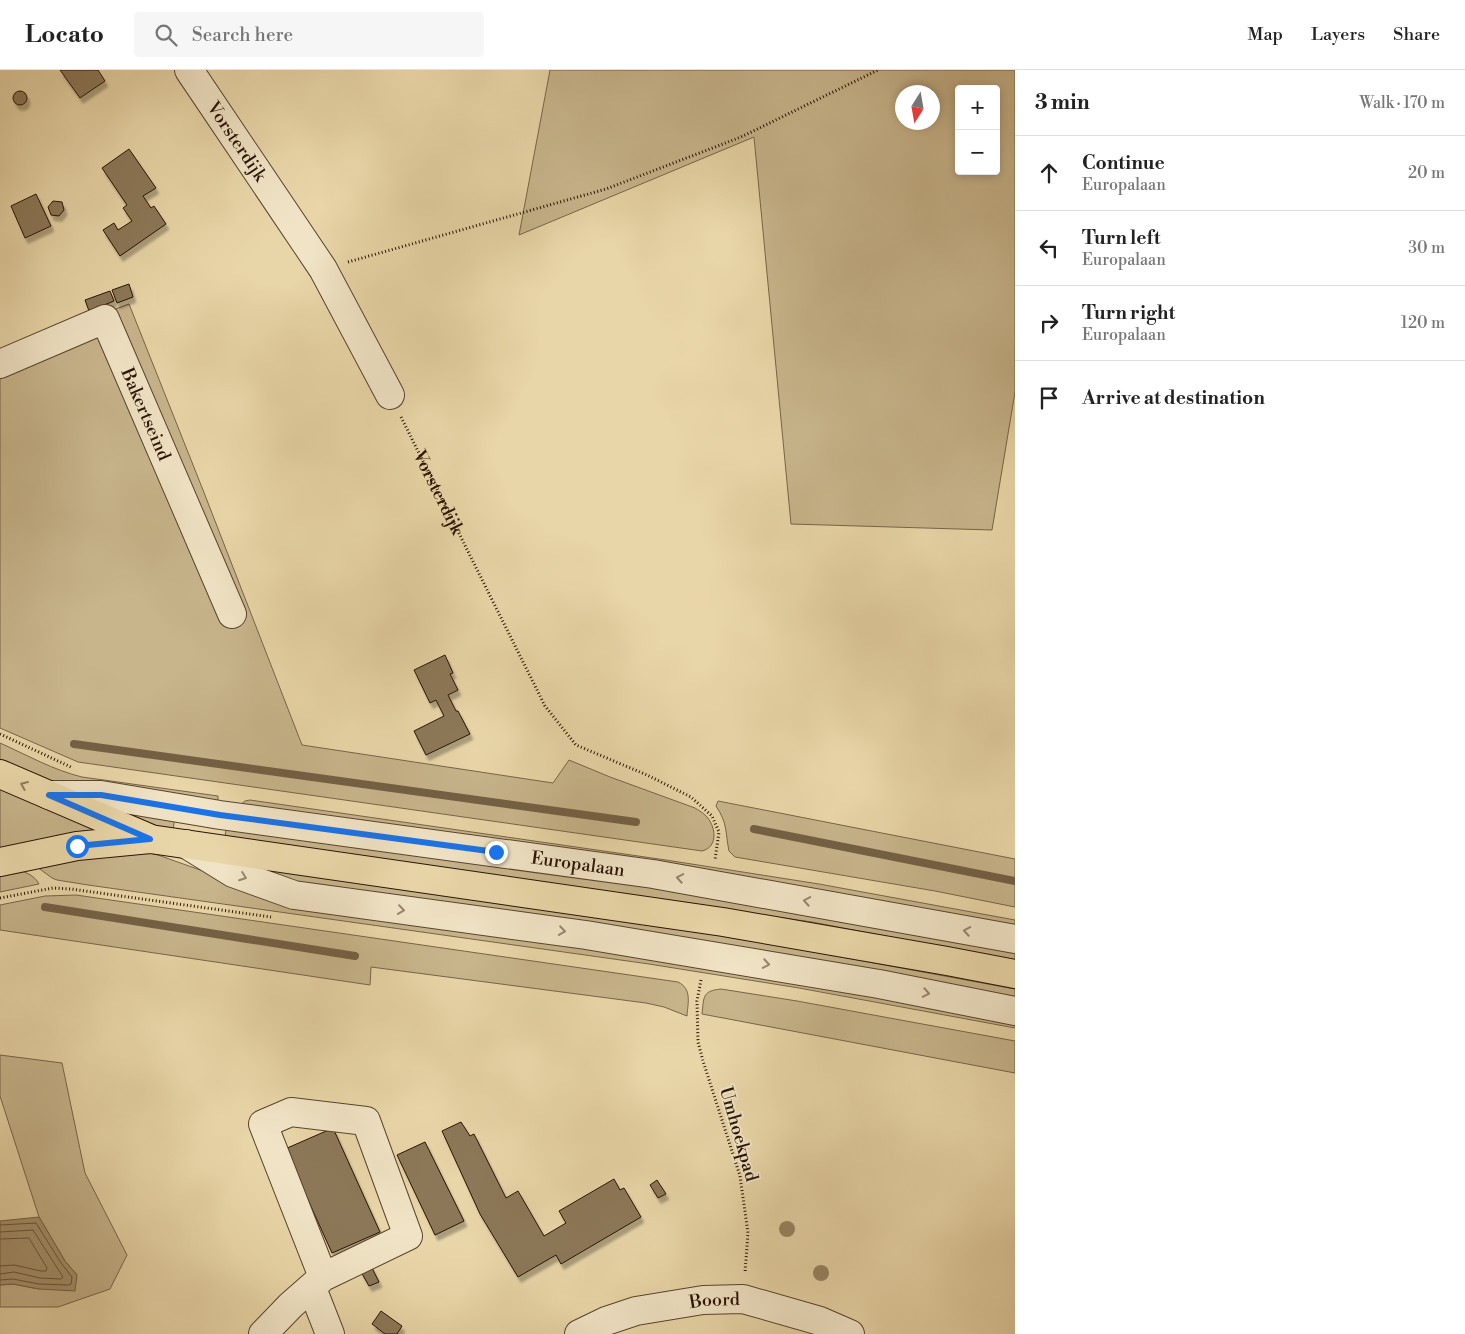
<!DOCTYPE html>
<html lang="en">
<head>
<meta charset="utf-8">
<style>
  :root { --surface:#fff; --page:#f6f6f6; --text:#222; --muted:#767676; --line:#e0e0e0 }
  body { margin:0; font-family:"Libre Bodoni",serif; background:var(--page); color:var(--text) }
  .controls { position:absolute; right:15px; top:15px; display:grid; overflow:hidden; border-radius:5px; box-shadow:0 2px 8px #0003 }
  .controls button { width:45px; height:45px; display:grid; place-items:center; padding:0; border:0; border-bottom:1px solid var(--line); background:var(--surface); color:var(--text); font:25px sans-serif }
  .compass { position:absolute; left:895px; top:15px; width:45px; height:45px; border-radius:50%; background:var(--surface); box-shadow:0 2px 8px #0003; rotate:191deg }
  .stop { position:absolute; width:15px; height:15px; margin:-11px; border:4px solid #1a73e8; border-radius:50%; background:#fff }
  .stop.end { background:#1a73e8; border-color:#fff; box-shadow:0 1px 5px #0008 }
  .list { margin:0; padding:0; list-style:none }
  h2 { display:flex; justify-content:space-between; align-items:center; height:65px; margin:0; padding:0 20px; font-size:21px }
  h2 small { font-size:16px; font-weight:400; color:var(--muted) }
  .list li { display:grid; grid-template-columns:32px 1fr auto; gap:15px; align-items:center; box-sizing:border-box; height:75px; padding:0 20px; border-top:1px solid var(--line) }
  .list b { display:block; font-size:19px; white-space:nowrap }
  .list p { margin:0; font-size:16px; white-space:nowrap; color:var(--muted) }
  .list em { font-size:16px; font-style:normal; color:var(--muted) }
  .icon { flex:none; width:28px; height:28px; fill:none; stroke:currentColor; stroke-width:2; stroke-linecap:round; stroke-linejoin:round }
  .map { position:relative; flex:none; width:1015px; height:1264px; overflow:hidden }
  header { display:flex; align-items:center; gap:30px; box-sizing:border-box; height:70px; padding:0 25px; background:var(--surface); border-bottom:1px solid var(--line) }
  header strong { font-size:24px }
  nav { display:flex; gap:28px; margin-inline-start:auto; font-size:18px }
  .search { width:350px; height:45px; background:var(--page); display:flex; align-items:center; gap:12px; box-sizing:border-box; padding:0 18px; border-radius:5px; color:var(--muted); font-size:19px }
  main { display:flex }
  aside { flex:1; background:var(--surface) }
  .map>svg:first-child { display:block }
  .green { fill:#c8b58c; stroke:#786448; fill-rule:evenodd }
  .water { fill:#a79470; stroke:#746045 }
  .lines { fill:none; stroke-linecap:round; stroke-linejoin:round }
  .shore { stroke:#68543a; stroke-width:1 }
  .stream { stroke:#746045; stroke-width:8 }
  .building { fill:#8c7859; stroke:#281304; filter:url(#shadow) }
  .minor-casing { stroke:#58442d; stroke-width:30 }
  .major-casing { stroke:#281304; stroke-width:30 }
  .path { stroke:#281304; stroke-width:3; stroke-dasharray:1 2.5; stroke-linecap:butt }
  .minor { stroke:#f1e4c6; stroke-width:28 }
  .major { stroke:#e9d6a8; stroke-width:28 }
  .tree { fill:#998664 }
  .oneway { stroke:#927e5e }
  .oneway2 { stroke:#97866f }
  .route { stroke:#1a73e8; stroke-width:6 }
  .labels { text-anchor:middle; stroke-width:4; stroke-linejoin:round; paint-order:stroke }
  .street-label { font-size:18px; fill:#281304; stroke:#f1e4c6 }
</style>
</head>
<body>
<header>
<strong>Locato</strong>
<div class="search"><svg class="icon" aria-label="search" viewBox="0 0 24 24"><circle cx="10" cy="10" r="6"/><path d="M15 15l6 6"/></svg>Search here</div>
<nav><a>Map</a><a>Layers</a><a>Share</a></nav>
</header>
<main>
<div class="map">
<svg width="1015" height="1264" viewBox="0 0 1015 1264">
  <defs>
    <filter id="shadow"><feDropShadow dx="3" dy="5.5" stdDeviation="1" flood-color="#0004"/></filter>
  </defs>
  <rect width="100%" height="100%" fill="#e9d6a8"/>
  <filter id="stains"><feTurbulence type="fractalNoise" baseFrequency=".004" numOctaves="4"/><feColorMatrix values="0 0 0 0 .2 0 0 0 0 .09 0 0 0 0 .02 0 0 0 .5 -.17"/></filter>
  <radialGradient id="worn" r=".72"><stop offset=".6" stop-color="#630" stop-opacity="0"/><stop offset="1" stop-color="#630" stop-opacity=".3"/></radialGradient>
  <g class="green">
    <path d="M550,0H1015V322L992,460L791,454L754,67L519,165ZM959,19H996V101H959ZM902,22H932V52H902Z"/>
    <path d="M129,234L203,420L302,675L553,713L569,690L610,707L695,738C698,740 702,742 705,745C716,755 719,777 702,781L78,692L0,658V288L65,258Z"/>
    <path d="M0,673C27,685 53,700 82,707L218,726V736L45,713L0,696Z"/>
    <polygon points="6,714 111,757 0,788 0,720"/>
    <polygon points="250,730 666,790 819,814 1015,850 1015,863 239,736 245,731"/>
    <path d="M718,731L1015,789V837L935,821L735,787L729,781C725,762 728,754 716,736Z"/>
    <polygon points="123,737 175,745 173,761 147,754 122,746"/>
    <polygon points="227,752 664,814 1015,876 1015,891 812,852 225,767"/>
    <polygon points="146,782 158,785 217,806 1015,947 1015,958 799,918 649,894 88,815 57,810 52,808 37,797 72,785"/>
    <polygon points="262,797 657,853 1015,919 1015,933 260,806"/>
    <path d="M18,800C26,802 35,806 39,814L0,822V803Z"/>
    <path d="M76,825L678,912C692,919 688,932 687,946L664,937L646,933L371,897L370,915L0,860V835L45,826Z"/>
    <path d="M721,919L797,931L1015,971V1003L702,944C704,927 702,921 721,919Z"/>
    <polygon points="0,985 62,993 85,1103 127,1185 110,1219 58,1237 0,1237 0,1215 13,1214 39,1219 77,1205 65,1191 39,1147 0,1026"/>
  </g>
  <polygon class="water" points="39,1147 65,1191 77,1205 75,1221 39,1219 13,1214 0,1215 0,1151"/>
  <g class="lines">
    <g class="shore">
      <polyline points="0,1155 36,1153 61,1193 72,1207 71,1214 68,1215 39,1214 13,1209 0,1210"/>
      <polyline points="0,1162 33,1160 63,1207 61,1209 40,1208 14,1202 0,1204"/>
      <polyline points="0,1169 29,1168 47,1198 46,1201 41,1201 14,1195 0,1196"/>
    </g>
    <g class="stream">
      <polyline points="74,674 636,752"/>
      <polyline points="754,759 1015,811"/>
      <polyline points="45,837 355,886"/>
    </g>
  </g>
  <g class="building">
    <polygon points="60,0 98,0 105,11 80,28"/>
    <circle cx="20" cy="28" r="7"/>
    <polygon points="129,79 156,118 143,126 151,138 154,136 166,154 120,186 103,160 114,153 118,160 132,151 123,138 127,135 102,98"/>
    <polygon points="36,124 51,156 25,168 11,136"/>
    <polygon points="53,131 62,132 64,140 59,146 51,145 48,137"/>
    <polygon points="129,214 133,227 117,233 112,220"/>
    <polygon points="110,221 114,231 89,241 85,230"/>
    <polygon points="445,585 453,603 450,604 458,620 448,625 456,641 458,641 470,664 426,685 414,661 444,646 436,630 430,633 414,600"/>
    <polygon points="461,1052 470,1066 474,1064 506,1128 518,1121 544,1166 566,1153 559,1141 614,1109 620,1120 624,1118 641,1147 561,1194 556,1185 518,1207 480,1144 442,1061"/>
    <polygon points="333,1058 380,1162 332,1183 285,1079"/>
    <polygon points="425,1072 464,1151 435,1165 397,1085"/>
    <polygon points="657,1110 666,1124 658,1128 650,1115"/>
    <polygon points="370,1194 379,1212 369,1216 360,1200"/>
    <polygon points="381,1241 402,1256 397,1264 385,1264 372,1254"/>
  </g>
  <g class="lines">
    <defs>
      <g id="minor">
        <path id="s2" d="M189,0L323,199L390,325"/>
        <path id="s3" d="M0,294L105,249L232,544"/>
        <path id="s4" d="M49,725H101L220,745L653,804L1015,869"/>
        <polyline points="186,774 233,803 294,825 586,865 879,914 1015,941"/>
        <polyline points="312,1218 330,1264"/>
        <polyline points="263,1264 291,1235 323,1207 408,1166 366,1051 291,1042 263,1054 323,1207"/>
        <path id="s5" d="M579,1264L606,1251L636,1241L703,1230L743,1229L820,1251L850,1264"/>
      </g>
      <g id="major">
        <polyline points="0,704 149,768"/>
        <polyline points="0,792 77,776 150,769 723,852 947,891 1015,904"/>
      </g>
    </defs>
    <use href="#minor" class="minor-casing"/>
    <use href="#major" class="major-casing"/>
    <g class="path">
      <polyline points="348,192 606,119 741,67 878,0"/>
      <path id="s1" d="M401,347L545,636L576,675L647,705L691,727L712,746L719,762L715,790"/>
      <polyline points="0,664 73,698"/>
      <polyline points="0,828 53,818 71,819 271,847"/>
      <polyline points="701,910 697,931 698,972 703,991 740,1106 748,1163 745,1203"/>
    </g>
    <use href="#minor" class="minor"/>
    <use href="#major" class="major"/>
  </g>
  <g class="tree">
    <circle cx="787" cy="1159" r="8"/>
    <circle cx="821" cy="1203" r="8"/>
  </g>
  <defs><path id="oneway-chevron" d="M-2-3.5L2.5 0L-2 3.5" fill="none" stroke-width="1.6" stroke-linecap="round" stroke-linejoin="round" transform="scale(1.25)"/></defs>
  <use class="oneway" href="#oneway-chevron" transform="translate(24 715) rotate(-157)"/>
  <g class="oneway2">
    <use href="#oneway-chevron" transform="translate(243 807) rotate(20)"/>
    <use href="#oneway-chevron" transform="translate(680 808) rotate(-170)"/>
    <use href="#oneway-chevron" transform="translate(807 831) rotate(-170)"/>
    <use href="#oneway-chevron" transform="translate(401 840) rotate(8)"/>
    <use href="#oneway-chevron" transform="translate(562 861) rotate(8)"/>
    <use href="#oneway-chevron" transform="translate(967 861) rotate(-170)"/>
    <use href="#oneway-chevron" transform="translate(766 894) rotate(10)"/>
    <use href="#oneway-chevron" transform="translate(926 923) rotate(11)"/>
  </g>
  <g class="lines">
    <polyline class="route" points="77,776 150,769 49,725 101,725 220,745 496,782"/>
  </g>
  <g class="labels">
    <g class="street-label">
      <text dy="6" stroke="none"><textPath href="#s2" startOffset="86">Vorsterdijk</textPath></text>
      <text dy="6" stroke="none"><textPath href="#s3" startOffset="218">Bakertseind</textPath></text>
      <text dy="6" stroke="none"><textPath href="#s1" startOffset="84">Vorsterdijk</textPath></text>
      <text dy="6" stroke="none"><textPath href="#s4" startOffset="534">Europalaan</textPath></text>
      <text transform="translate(739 1064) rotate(74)" y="6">Umhoekpad</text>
      <text dy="6" stroke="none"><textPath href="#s5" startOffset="141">Boord</textPath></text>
    </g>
  </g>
  <rect width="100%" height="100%" filter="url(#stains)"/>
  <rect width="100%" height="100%" fill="url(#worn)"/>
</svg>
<div class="controls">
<button>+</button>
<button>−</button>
</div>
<svg class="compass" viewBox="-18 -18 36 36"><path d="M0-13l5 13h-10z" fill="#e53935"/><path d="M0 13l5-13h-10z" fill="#767676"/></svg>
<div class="stop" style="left:77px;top:776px"></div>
<div class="stop end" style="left:496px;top:782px"></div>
</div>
<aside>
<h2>3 min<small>Walk · 170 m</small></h2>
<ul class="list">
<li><svg class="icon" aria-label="ahead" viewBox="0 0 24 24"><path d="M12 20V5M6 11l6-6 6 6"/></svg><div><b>Continue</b><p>Europalaan</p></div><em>20 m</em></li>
<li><svg class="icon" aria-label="left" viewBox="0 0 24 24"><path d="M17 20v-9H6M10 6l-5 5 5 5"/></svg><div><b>Turn left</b><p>Europalaan</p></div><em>30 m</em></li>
<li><svg class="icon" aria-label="right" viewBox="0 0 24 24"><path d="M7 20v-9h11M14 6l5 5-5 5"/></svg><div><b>Turn right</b><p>Europalaan</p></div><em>120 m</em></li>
<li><svg class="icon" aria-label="arrive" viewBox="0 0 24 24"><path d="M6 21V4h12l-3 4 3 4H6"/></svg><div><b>Arrive at destination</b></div></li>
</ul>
</aside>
</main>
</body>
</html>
